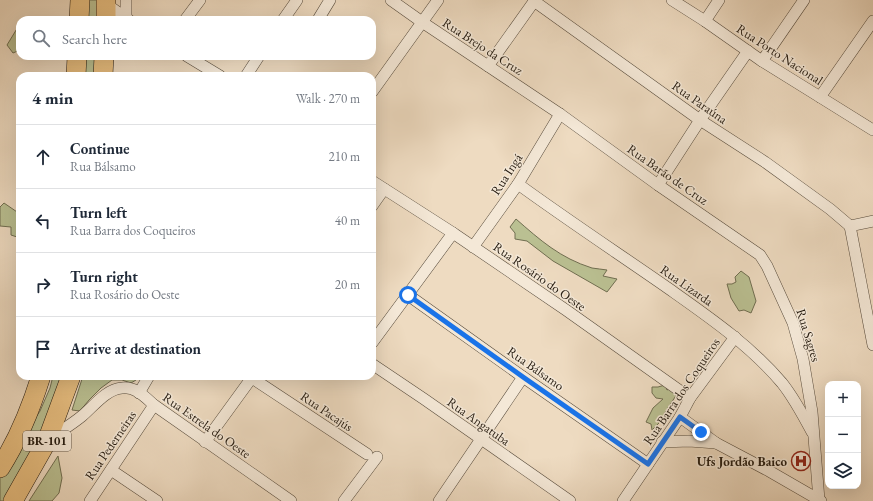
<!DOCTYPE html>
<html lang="en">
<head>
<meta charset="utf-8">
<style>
  :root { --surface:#fff; --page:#f2f2f3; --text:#1f2937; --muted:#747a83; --line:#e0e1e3 }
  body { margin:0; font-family:"EB Garamond",serif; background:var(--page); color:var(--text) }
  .controls { position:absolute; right:12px; bottom:12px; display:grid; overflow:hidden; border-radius:8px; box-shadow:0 4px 16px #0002 }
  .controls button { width:36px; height:36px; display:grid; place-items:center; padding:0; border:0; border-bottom:1px solid var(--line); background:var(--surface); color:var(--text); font:20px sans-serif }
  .stop { position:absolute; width:12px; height:12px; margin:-9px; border:3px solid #1a73e8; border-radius:50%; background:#fff }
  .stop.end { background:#1a73e8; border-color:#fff; box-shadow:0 1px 4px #0008 }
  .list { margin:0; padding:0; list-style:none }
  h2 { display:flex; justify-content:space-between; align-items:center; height:52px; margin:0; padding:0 16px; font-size:17px }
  h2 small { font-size:13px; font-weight:400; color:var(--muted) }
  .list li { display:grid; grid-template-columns:26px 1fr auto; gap:12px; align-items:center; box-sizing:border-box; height:64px; padding:0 16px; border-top:1px solid var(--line) }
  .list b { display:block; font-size:15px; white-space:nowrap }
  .list p { margin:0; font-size:13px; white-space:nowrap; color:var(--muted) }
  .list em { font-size:13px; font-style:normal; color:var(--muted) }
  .icon { flex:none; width:22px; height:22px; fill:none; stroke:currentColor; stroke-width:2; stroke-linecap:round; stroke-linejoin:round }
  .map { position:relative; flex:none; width:873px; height:501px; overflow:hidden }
  .search { position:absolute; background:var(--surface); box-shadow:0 4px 16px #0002; left:16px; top:16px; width:360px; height:44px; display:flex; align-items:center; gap:10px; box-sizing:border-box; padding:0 14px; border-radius:12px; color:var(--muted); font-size:15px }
  .panel { position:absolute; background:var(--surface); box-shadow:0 4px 16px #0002; left:16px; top:72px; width:360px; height:308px; border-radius:12px }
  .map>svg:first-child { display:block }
  .green { fill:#bac092; stroke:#706e51 }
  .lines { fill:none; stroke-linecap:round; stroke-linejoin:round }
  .minor-casing { stroke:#574b3c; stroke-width:12 }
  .trunk-casing { stroke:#251b10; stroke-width:20 }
  .minor { stroke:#f4e8d7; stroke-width:11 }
  .trunk { stroke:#e7be80; stroke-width:19 }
  .route { stroke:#1a73e8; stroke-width:5 }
  .labels { text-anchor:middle; stroke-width:3; stroke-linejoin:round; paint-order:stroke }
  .shield { fill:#f4e8d7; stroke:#63584c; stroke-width:1 }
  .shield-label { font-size:12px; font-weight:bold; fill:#251b10 }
  .street-label { font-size:13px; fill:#251b10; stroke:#f4e8d7 }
  .poi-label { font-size:13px; font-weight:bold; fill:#251b10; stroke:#f4e8d7; text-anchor:end }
</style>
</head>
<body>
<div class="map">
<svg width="873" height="501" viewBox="0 0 873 501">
  <rect width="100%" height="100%" fill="#eedbc1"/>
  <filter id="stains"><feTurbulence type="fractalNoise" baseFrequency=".005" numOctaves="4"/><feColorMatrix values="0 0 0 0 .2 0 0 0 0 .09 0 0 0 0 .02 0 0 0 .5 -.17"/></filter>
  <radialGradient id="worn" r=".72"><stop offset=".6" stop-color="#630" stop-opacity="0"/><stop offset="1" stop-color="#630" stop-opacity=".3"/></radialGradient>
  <g class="green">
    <polygon points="87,0 104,0 103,20 86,20"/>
    <polygon points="20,26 20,50 13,53 7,45 18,27"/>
    <polygon points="85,56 101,56 100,76 84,76"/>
    <polygon points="4,203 20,214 20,238 11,235 11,227 0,226 0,207"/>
    <path d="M516,219C540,240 560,258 592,268C597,269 602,269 607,270L603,276L617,279L607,292L553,261L527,241L515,239V233L510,227Z"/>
    <polygon points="741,271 749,277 756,301 751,313 744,310 739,311 731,298 727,284 732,284 736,282 735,277"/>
    <polygon points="53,376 66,376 59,396 8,501 0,501 0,478 22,439 40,411 50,388"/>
    <polygon points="83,376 138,376 136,380 131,383 122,380 112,380 101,388 89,400 80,411 72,410"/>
    <polygon points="665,385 667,390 669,389 677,394 664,414 666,416 663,420 660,419 659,423 652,430 651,424 646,422 653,408 663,399 656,398 652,393 652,387 658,387"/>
    <polygon points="58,456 62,478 59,493 52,501 29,501"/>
  </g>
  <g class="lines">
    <defs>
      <g id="minor">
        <polyline points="391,0 422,22 560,114 658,185 760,255 767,266 793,323 803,359 812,412 819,500"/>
        <polyline points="672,0 705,21 762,61 820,97 873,130"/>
        <polyline points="534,1 700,120 765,162 830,209 850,226"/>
        <polyline points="106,4 129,20"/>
        <polyline points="126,18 126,0"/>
        <polyline points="319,18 330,0"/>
        <polyline points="185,20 200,0"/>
        <polyline points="283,20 297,0"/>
        <polyline points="705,21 719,0"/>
        <polyline points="187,56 220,76"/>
        <polyline points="762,61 804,0"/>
        <polyline points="488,66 535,0"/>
        <polyline points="246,76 259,56"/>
        <polyline points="372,92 438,0"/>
        <polyline points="820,97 873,21"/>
        <polyline points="372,181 453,233 566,310 690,398"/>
        <path d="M518,184C566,219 616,252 665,286C706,315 749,344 782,383C794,398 803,415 812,432"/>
        <polyline points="658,185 700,120 748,51"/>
        <polyline points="372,206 384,189"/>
        <polyline points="850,226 873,345"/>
        <polyline points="850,226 873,221"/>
        <polyline points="473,247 518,184 560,114"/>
        <polyline points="408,295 523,377 648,464"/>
        <polyline points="372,343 453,233"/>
        <polyline points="372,364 424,399 570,501"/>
        <polyline points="252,378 367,454"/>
        <polyline points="139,393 149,376"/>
        <polyline points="680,417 716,443"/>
        <path d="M48,440C59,432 71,425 82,416C93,407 106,389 122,388C135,386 145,397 154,405L291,501"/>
        <polyline points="205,442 253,376"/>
        <polyline points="662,442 689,441 716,443 769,471 821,501"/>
        <polyline points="111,470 157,501"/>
        <polyline points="90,501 154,405"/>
        <polyline points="344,501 377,457"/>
        <polyline points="439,501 523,377"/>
        <polyline points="623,501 680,417 690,398 735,337"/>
      </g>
      <g id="trunk">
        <polyline points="79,20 80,0"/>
        <polyline points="106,20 106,0"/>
        <polyline points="76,76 77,56"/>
        <polyline points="103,76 104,56"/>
        <path d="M0,468C18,440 31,408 41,376"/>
        <polyline points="13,501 47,441 71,376"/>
      </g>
    </defs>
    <use href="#minor" class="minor-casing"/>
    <use href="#trunk" class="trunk-casing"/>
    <use href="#minor" class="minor"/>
    <use href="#trunk" class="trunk"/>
  </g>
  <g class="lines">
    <polyline class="route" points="408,295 523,377 648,464 680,417 701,432"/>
  </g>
  <defs>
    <symbol id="hospital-ring" viewBox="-11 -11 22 22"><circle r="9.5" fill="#f4e8d7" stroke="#8f2418" stroke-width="1.5"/><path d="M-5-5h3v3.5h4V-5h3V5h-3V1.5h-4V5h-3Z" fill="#8f2418"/></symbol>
  </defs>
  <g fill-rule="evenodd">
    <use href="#hospital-ring" x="790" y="450" width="22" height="22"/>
  </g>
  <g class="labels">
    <rect class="shield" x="23" y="431" width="48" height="20" rx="3"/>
    <g class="shield-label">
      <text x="47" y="445">BR-101</text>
    </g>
    <g class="street-label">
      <text transform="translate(483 46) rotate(33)" y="5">Rua Brejo da Cruz</text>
      <text transform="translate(780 54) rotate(33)" y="5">Rua Porto Nacional</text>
      <text transform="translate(700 102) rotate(35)" y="5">Rua Paraúna</text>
      <text transform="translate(506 174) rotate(-57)" y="5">Rua Ingá</text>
      <text transform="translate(668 174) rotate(35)" y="5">Rua Barão de Cruz</text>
      <text transform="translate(540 276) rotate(35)" y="5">Rua Rosário do Oeste</text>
      <text transform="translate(687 285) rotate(35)" y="5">Rua Lizarda</text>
      <text transform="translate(809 335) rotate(73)" y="5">Rua Sagres</text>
      <text transform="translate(536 368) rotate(35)" y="5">Rua Bálsamo</text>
      <text transform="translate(681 391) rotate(-56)" y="5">Rua Barra dos Coqueiros</text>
      <text transform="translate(327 411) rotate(34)" y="5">Rua Pacajús</text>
      <text transform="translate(479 421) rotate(35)" y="5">Rua Angatuba</text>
      <text transform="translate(207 425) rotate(35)" y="5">Rua Estrela do Oeste</text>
      <text transform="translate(110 445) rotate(-56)" y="5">Rua Pederneiras</text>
    </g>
    <g class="poi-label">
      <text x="787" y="466">Ufs Jordão Baico</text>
    </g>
  </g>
  <rect width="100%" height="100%" filter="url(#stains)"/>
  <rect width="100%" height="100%" fill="url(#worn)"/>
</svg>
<div class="controls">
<button>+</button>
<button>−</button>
<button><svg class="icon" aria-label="layers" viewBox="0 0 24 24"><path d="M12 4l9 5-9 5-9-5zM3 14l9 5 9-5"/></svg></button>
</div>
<div class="stop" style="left:408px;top:295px"></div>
<div class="stop end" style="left:701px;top:432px"></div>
<div class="search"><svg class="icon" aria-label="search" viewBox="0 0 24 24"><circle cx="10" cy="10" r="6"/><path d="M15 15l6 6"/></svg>Search here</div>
<section class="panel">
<h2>4 min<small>Walk · 270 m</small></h2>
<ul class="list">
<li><svg class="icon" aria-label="ahead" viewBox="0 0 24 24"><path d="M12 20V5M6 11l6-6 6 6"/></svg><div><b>Continue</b><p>Rua Bálsamo</p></div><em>210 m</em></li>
<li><svg class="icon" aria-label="left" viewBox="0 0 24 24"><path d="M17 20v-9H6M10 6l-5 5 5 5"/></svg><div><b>Turn left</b><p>Rua Barra dos Coqueiros</p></div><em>40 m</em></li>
<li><svg class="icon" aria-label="right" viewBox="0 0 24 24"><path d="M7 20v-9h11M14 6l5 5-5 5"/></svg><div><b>Turn right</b><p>Rua Rosário do Oeste</p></div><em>20 m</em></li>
<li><svg class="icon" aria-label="arrive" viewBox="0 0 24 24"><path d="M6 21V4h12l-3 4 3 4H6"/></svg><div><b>Arrive at destination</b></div></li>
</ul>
</section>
</div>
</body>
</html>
